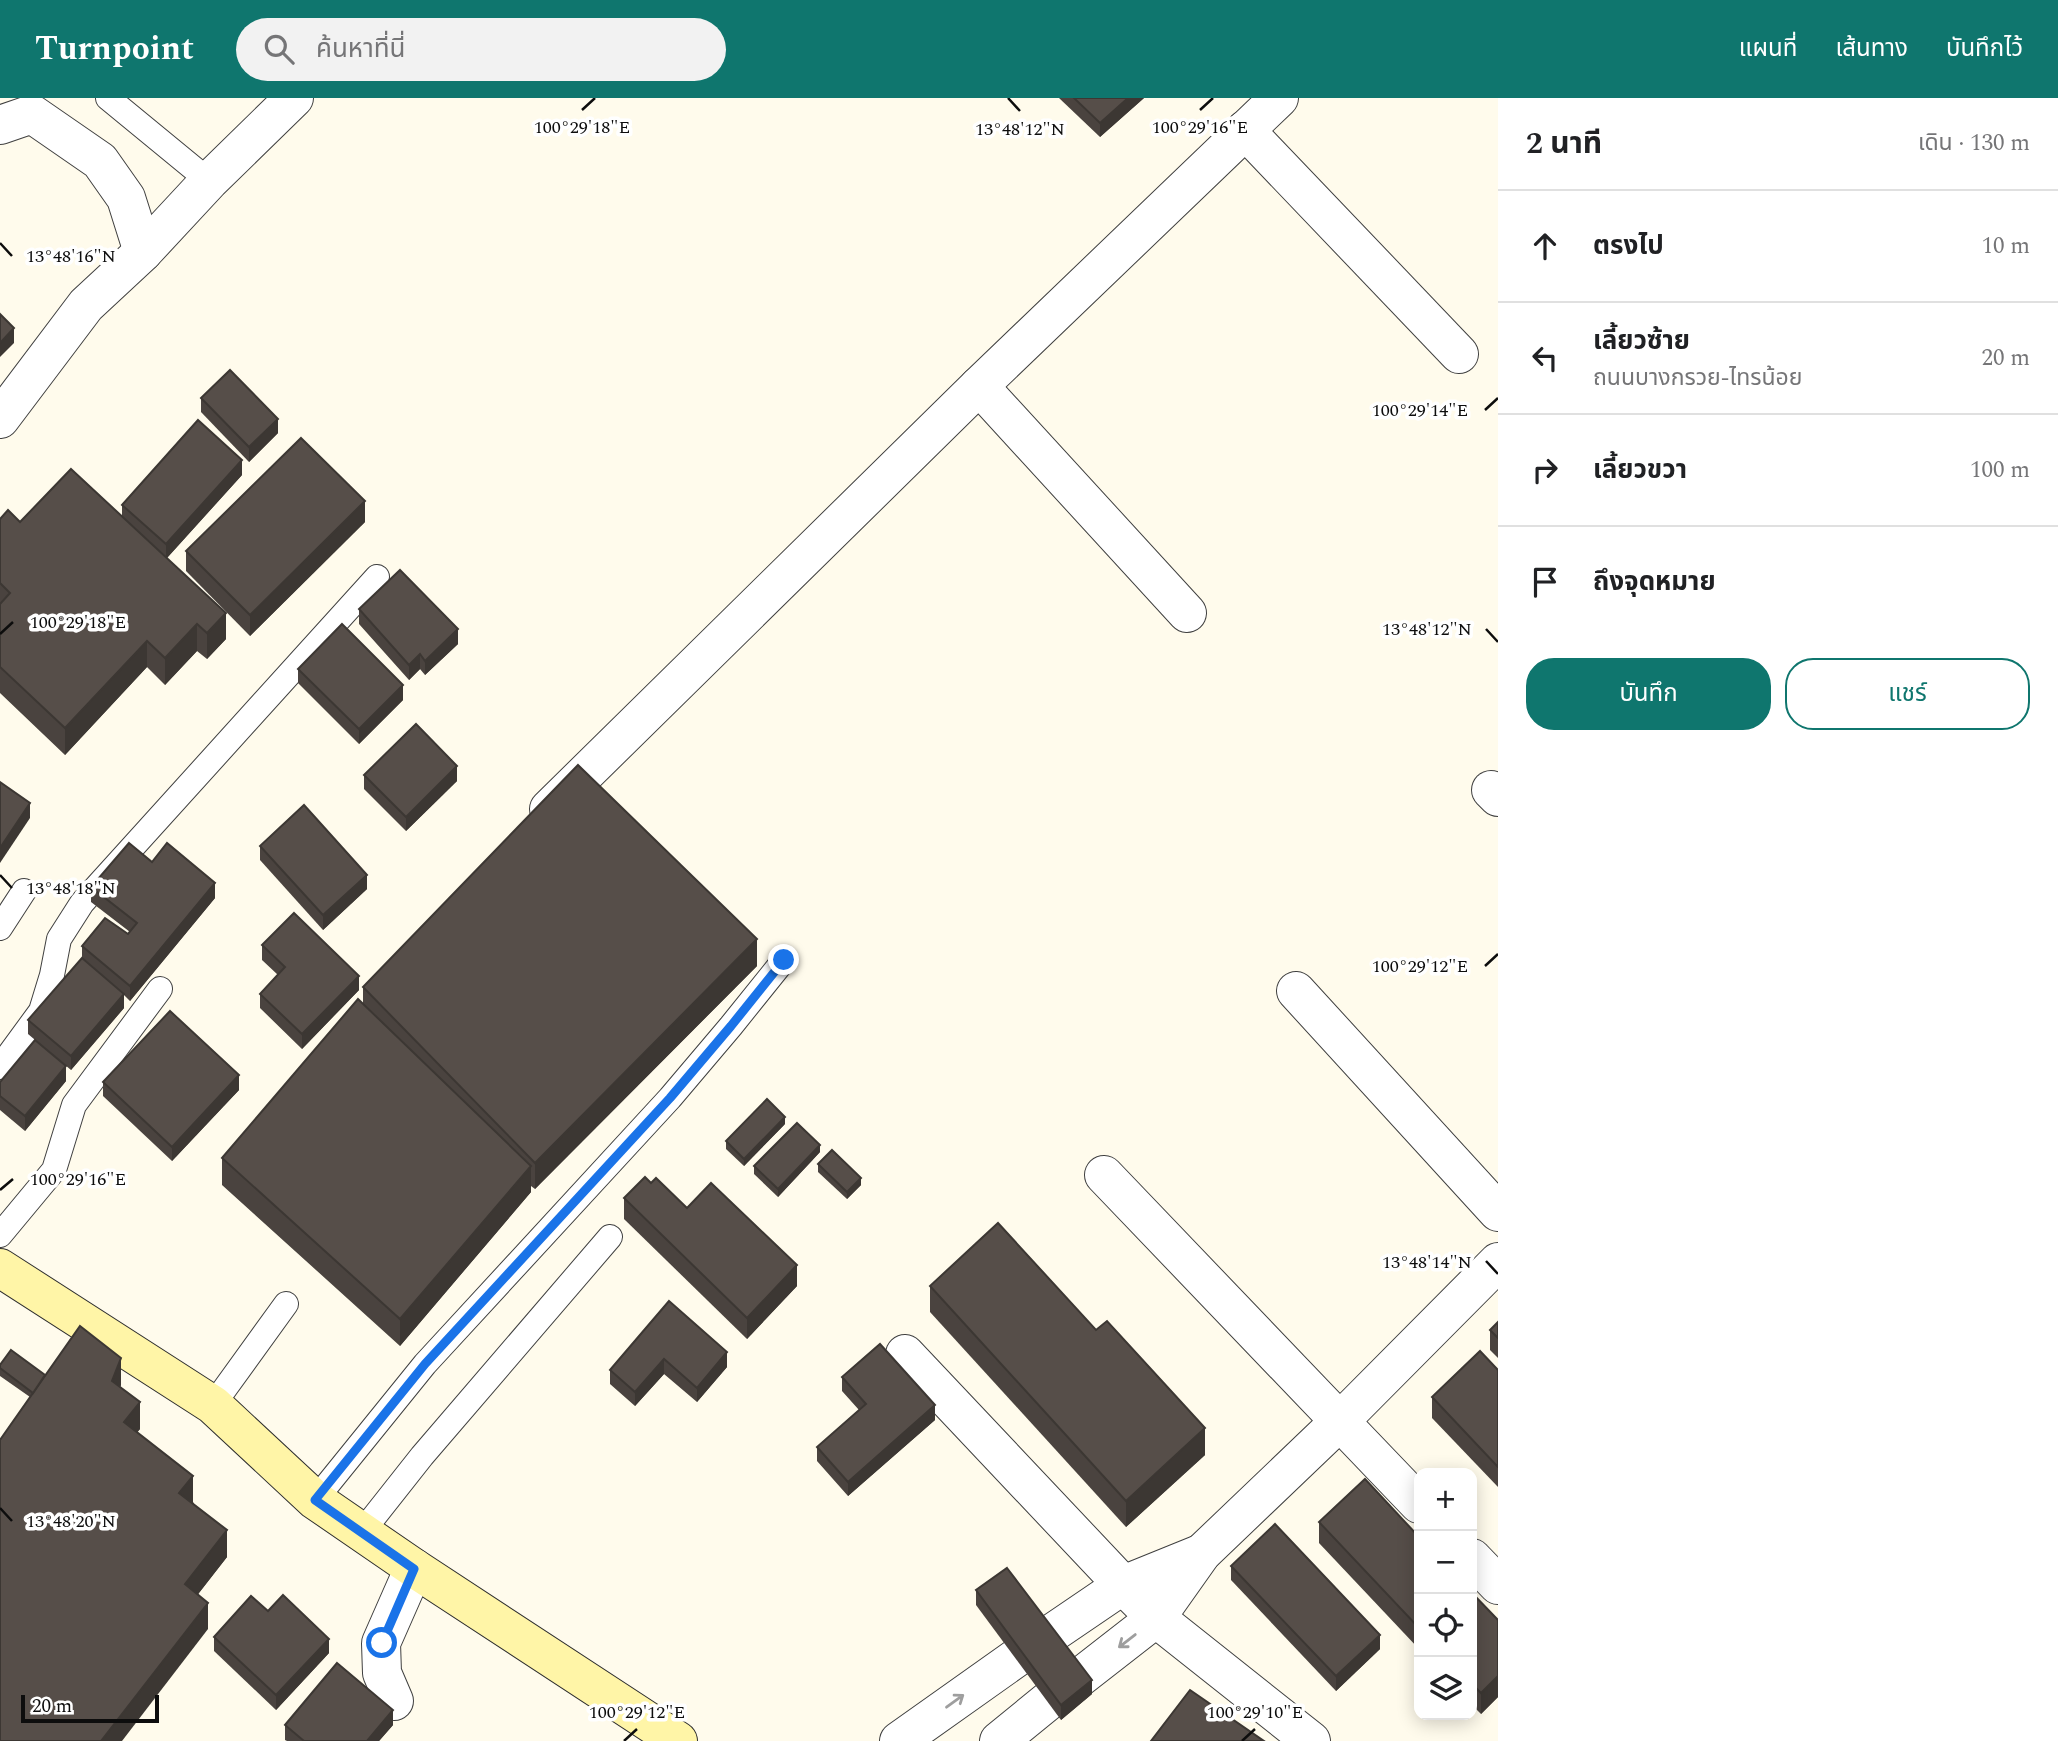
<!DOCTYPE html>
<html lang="th">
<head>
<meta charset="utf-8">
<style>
  :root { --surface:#fff; --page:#f2f2f2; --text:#202124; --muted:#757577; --line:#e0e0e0; --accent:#0f766e }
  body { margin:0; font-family:Spectral,"Noto Sans Thai",serif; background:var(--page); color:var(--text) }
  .controls { position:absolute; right:21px; bottom:21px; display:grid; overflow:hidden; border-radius:14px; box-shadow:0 4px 18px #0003 }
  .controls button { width:63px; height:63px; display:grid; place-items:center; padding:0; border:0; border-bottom:2px solid var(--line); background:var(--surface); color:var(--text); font:35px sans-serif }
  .scale { position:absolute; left:21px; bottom:18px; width:138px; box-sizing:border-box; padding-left:7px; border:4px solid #0d0d0d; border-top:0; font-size:19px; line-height:24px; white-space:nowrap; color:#0d0d0d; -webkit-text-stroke:5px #fff; paint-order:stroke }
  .stop { position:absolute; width:21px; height:21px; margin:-16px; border:5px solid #1a73e8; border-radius:50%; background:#fff }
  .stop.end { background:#1a73e8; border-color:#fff; box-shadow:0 2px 7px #0008 }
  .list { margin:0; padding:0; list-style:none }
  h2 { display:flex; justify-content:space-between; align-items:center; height:91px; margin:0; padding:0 28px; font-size:30px }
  h2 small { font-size:23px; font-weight:400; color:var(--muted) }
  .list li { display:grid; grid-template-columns:46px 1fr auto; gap:21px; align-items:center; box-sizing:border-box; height:112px; padding:0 28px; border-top:2px solid var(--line) }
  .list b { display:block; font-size:26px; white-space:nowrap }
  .list p { margin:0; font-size:23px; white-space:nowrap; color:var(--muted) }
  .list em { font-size:23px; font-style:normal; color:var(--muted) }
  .actions { display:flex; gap:14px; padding:21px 28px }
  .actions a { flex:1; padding:16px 0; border:2px solid var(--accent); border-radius:28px; text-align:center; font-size:24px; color:var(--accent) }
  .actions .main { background:var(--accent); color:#fff }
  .icon { flex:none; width:38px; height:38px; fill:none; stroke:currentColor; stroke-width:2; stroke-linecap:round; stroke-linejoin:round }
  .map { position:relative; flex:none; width:1498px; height:1643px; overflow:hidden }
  header { display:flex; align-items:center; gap:42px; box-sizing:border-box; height:98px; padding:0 35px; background:var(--accent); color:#fff }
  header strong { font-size:33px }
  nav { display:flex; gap:38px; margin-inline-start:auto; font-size:24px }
  .search { width:490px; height:63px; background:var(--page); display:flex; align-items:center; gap:18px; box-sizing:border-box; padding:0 24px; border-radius:38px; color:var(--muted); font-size:26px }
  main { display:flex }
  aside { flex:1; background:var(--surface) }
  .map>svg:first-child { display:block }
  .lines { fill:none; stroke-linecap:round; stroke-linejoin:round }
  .service-casing { stroke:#404040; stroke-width:26 }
  .minor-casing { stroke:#404040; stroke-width:40 }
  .tertiary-casing { stroke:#404040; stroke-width:40 }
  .secondary-casing { stroke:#2f2f2f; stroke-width:40 }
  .service { stroke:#fff; stroke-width:24 }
  .minor { stroke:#fff; stroke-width:38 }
  .tertiary { stroke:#fff; stroke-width:38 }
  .secondary { stroke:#fff5a7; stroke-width:38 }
  .wall { fill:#4a433f }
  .shaded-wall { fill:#3c3733 }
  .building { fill:#564e49; stroke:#3c3733; stroke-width:2 }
  .oneway { stroke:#9e9e9e }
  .route { stroke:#1a73e8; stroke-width:9 }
  .ticks { fill:none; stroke:#0d0d0d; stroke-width:2.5 }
  .ticks-label { font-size:18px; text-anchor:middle; fill:#0d0d0d; stroke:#fff; stroke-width:7; stroke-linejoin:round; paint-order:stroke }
</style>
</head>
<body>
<header>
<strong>Turnpoint</strong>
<div class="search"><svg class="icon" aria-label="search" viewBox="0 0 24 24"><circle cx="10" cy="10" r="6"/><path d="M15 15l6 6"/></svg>ค้นหาที่นี่</div>
<nav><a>แผนที่</a><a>เส้นทาง</a><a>บันทึกไว้</a></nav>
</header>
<main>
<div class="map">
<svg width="1498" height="1643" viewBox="0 0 1498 1643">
  <rect width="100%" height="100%" fill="#fffbec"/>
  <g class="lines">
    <defs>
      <g id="service">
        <polyline points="108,0 209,83"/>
        <polyline points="0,830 24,793"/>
        <polyline points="0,969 41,913 52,877 59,841 82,805 377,479"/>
        <polyline points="0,1137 54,1072 74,1007 160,891"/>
        <polyline points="213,1307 286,1206"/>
        <polyline points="315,1402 425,1266 670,1000 731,928 784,862"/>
        <polyline points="362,1434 422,1358 610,1139"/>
      </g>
      <g id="minor">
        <polyline points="0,27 32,16 100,63 126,100 143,154"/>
        <polyline points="1245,32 1459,256"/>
        <polyline points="979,288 1187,515"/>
        <polyline points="1491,692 1498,699"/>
        <polyline points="549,711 979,288 1279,0"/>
        <polyline points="1296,893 1498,1114"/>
        <polyline points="1104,1077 1419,1406"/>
        <polyline points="905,1256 1123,1487 1156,1520 1311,1643"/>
        <polyline points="1472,1460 1498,1487"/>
        <polyline points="1048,1538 1123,1487 1202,1455"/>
        <polyline points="1079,1580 1156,1520 1202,1455 1339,1324 1498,1164"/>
        <polyline points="394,1603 382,1575 381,1545 414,1470"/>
        <polyline points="899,1643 1016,1560"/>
        <polyline points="999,1643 1048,1603"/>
      </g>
      <polyline id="tertiary" points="0,321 86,207 143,154 209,83 294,0"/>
      <polyline id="secondary" points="0,1170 213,1307 315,1402 414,1470 678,1643"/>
    </defs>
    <use href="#service" class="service-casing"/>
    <use href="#minor" class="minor-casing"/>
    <use href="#tertiary" class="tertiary-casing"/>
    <use href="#secondary" class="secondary-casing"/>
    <use href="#service" class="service"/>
    <use href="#minor" class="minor"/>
    <use href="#tertiary" class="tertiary"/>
    <use href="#secondary" class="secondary"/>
  </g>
  <g class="wall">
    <polygon points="1059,0 1144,0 1100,39"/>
    <polygon points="201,300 278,335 249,364 201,314"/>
    <polygon points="242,377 167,460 226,541 207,561 197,553 165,587 147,569 65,657 0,595 0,421 20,424 122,418 122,407"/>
    <polygon points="365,424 250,538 186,473 186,453"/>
    <polygon points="359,511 458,546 425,577 420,571 409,582 359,526"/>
    <polygon points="298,571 403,602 359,646 298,585"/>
    <polygon points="364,677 457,683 406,733 364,691"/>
    <polygon points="260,748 367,791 323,832 260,762"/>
    <polygon points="152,764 215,800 130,903 124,897 124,910 71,972 28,936 28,922 82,860 82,848 128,836 130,834 91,804 91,789"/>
    <polygon points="262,847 359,892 302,951 260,910 260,896 278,877 262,862"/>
    <polygon points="757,868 535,1091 531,1088 531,1094 400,1248 222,1087 222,1060 363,906 363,889"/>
    <polygon points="66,983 25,1033 0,1012 0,984"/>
    <polygon points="103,984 239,992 172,1063 103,998"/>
    <polygon points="785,1026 744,1068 726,1051 726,1043"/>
    <polygon points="820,1054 778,1099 754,1076 754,1068"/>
    <polygon points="818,1066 861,1087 847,1101 818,1074"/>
    <polygon points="651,1085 797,1188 747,1241 624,1121 624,1100"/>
    <polygon points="930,1188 1096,1232 1205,1357 1126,1429 930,1214"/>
    <polygon points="669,1203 727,1269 697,1304 664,1276 635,1308 610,1286 610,1272"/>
    <polygon points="1498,1224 1498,1260 1490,1252 1490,1232"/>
    <polygon points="0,1267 45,1277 121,1287 120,1289 140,1331 137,1334 193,1404 227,1459 198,1496 208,1531 30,1299 0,1278"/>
    <polygon points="1498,1272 1498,1389 1432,1320 1432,1299"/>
    <polygon points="842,1279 935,1322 848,1398 817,1363 817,1349 859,1312 842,1293"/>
    <polygon points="1319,1424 1419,1439 1419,1551 1319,1445"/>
    <polygon points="1231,1468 1380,1551 1336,1593 1231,1482"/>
    <polygon points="976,1492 1092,1596 1061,1622 976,1507"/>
    <polygon points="1472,1495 1498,1522 1498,1599 1481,1616 1472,1607"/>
    <polygon points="268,1513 329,1555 276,1612 214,1553 214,1539"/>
    <polygon points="285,1627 393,1627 379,1643 287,1643 285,1642"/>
  </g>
  <g class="shaded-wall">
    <polygon points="1128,0 1144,0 1100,39 1100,25"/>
    <polygon points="14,230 14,245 0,259 0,245"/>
    <polygon points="278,321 278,335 249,364 249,349"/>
    <polygon points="242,362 242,377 166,461 166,446"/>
    <polygon points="365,403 365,424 250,538 250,517"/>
    <polygon points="226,515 226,541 207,561 207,535"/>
    <polygon points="197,526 197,553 165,587 165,560"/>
    <polygon points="458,531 458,546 425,577 425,563"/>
    <polygon points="147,543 147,569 65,657 65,630"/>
    <polygon points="420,556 420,571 409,582 409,567"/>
    <polygon points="403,587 403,602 359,646 359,631"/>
    <polygon points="457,668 457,683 406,733 406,719"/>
    <polygon points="30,705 30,720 0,765 0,750"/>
    <polygon points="367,777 367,791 323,832 323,817"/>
    <polygon points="215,785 215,800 130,903 130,888"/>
    <polygon points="757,841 757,868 535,1091 535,1065"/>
    <polygon points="359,878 359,892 302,951 302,936"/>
    <polygon points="124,896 124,910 71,972 71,958"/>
    <polygon points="66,968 66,983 25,1033 25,1018"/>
    <polygon points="239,977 239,992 172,1063 172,1049"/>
    <polygon points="785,1019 785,1026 744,1068 744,1061"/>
    <polygon points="820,1047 820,1054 778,1099 778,1091"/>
    <polygon points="531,1068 531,1094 400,1248 400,1221"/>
    <polygon points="861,1080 861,1087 847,1101 847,1094"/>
    <polygon points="797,1167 797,1188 747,1241 747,1220"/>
    <polygon points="727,1254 727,1269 697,1304 697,1290"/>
    <polygon points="121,1260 121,1287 112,1309 112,1283"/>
    <polygon points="664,1261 664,1276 635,1308 635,1294"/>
    <polygon points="140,1304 140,1331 124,1351 124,1324"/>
    <polygon points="935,1307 935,1322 848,1398 848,1384"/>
    <polygon points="1205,1330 1205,1357 1126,1429 1126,1403"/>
    <polygon points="193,1378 193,1404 179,1421 179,1395"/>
    <polygon points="227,1432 227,1459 185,1513 185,1486"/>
    <polygon points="208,1505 208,1531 122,1643 101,1643"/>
    <polygon points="1380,1537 1380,1551 1336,1593 1336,1578"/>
    <polygon points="329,1541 329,1555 276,1612 276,1597"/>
    <polygon points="1498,1578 1498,1599 1481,1616 1481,1595"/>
    <polygon points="1092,1582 1092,1596 1061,1622 1061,1607"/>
    <polygon points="393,1612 393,1627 379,1643 367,1643"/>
  </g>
  <g class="building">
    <polygon points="1074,0 1128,0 1100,25"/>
    <polygon points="0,216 14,230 0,245"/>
    <polygon points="230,272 278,321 249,349 201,300"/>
    <polygon points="198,322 242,362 166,446 122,407"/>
    <polygon points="301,340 365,403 250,517 186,453"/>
    <polygon points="71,371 226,515 207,535 197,526 165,560 147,543 65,630 0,569 0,506 10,495 0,485 0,421 8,412 20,424"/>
    <polygon points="400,472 458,531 425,563 420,556 409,567 359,511"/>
    <polygon points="342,526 403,587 359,631 298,571"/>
    <polygon points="416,626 457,668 406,719 364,677"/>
    <polygon points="578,667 757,841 535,1065 363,889"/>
    <polygon points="0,684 30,705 0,750"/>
    <polygon points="304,707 367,777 323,817 260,748"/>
    <polygon points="129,745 152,764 167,745 215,785 130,888 82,848 105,820 128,836 137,825 91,789"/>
    <polygon points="294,815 359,878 302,936 260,896 285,869 262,847"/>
    <polygon points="82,860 124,896 71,958 28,922"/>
    <polygon points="358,901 531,1068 400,1221 222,1060"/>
    <polygon points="170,913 239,977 172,1049 103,984"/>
    <polygon points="35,942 66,968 25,1018 0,998 0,984"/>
    <polygon points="767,1001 785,1019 744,1061 726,1043"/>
    <polygon points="797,1025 820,1047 778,1091 754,1068"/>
    <polygon points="832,1052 861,1080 847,1094 818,1066"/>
    <polygon points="645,1079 651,1085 656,1080 687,1110 711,1085 797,1167 747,1220 624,1100"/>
    <polygon points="998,1125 1096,1232 1107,1223 1205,1330 1126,1403 930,1188"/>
    <polygon points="669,1203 727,1254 697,1290 664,1261 635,1294 610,1272"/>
    <polygon points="1498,1224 1498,1240 1490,1232"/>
    <polygon points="80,1228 121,1260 112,1283 140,1304 124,1324 193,1378 179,1395 227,1432 185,1486 208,1505 101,1643 0,1643 0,1342"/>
    <polygon points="880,1246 935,1307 848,1384 817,1349 866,1306 842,1279"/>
    <polygon points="11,1252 45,1277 33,1295 0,1270 0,1267"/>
    <polygon points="1480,1253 1498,1272 1498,1369 1432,1299"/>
    <polygon points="1365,1381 1419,1439 1419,1530 1319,1424"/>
    <polygon points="1275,1426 1380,1537 1336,1578 1231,1468"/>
    <polygon points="1007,1470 1092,1582 1061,1607 976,1492"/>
    <polygon points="1472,1495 1498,1522 1498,1578 1481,1595 1472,1586"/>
    <polygon points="283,1497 329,1541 276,1597 214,1539 251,1498 268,1513"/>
    <polygon points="337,1565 393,1612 367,1643 304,1643 285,1627"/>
    <polygon points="1190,1592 1264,1643 1151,1643"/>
  </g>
  <defs><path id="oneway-shaft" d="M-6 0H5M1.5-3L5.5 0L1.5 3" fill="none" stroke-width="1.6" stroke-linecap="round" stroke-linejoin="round" transform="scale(1.75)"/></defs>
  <g class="oneway">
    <use href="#oneway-shaft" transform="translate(1127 1543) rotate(142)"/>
    <use href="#oneway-shaft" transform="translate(955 1603) rotate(-36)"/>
  </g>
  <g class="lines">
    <polyline class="route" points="382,1545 414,1471 315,1402 425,1266 670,1000 731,928 784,862"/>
  </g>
  <path class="ticks" d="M1008,0L1020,13M582,12L595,0M1200,12L1213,0M0,145L12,158M1485,312L1498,300M1486,531L1498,544M0,536L13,524M0,777L12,790M1485,868L1498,856M0,1092L13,1081M1486,1163L1498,1176M0,1410L12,1423M624,1643L637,1631M1242,1643L1255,1631"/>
  <g class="ticks-label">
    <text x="582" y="35">100°29'18"E</text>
    <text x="1200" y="35">100°29'16"E</text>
    <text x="1020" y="37">13°48'12"N</text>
    <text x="71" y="164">13°48'16"N</text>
    <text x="1420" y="318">100°29'14"E</text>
    <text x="78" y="530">100°29'18"E</text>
    <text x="1427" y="537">13°48'12"N</text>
    <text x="71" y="796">13°48'18"N</text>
    <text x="1420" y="874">100°29'12"E</text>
    <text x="78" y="1087">100°29'16"E</text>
    <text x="1427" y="1170">13°48'14"N</text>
    <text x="71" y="1429">13°48'20"N</text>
    <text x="637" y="1620">100°29'12"E</text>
    <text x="1255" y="1620">100°29'10"E</text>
  </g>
</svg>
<div class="controls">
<button>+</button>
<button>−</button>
<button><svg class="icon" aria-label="locate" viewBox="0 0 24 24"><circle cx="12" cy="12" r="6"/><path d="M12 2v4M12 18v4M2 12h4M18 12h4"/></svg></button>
<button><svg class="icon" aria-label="layers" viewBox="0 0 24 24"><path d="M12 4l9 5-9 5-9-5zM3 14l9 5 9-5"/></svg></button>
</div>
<div class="scale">20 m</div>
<div class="stop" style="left:382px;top:1545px"></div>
<div class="stop end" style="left:784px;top:862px"></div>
</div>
<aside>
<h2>2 นาที<small>เดิน · 130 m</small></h2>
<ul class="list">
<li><svg class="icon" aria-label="ahead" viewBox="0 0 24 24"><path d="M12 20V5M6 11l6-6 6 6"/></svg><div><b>ตรงไป</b></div><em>10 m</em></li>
<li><svg class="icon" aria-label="left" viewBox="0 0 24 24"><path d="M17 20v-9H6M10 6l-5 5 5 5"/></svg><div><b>เลี้ยวซ้าย</b><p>ถนนบางกรวย-ไทรน้อย</p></div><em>20 m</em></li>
<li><svg class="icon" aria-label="right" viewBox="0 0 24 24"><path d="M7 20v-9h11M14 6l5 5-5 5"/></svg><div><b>เลี้ยวขวา</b></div><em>100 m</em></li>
<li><svg class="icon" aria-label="arrive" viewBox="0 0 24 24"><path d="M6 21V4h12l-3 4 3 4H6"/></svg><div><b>ถึงจุดหมาย</b></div></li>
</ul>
<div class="actions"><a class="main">บันทึก</a><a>แชร์</a></div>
</aside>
</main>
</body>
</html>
